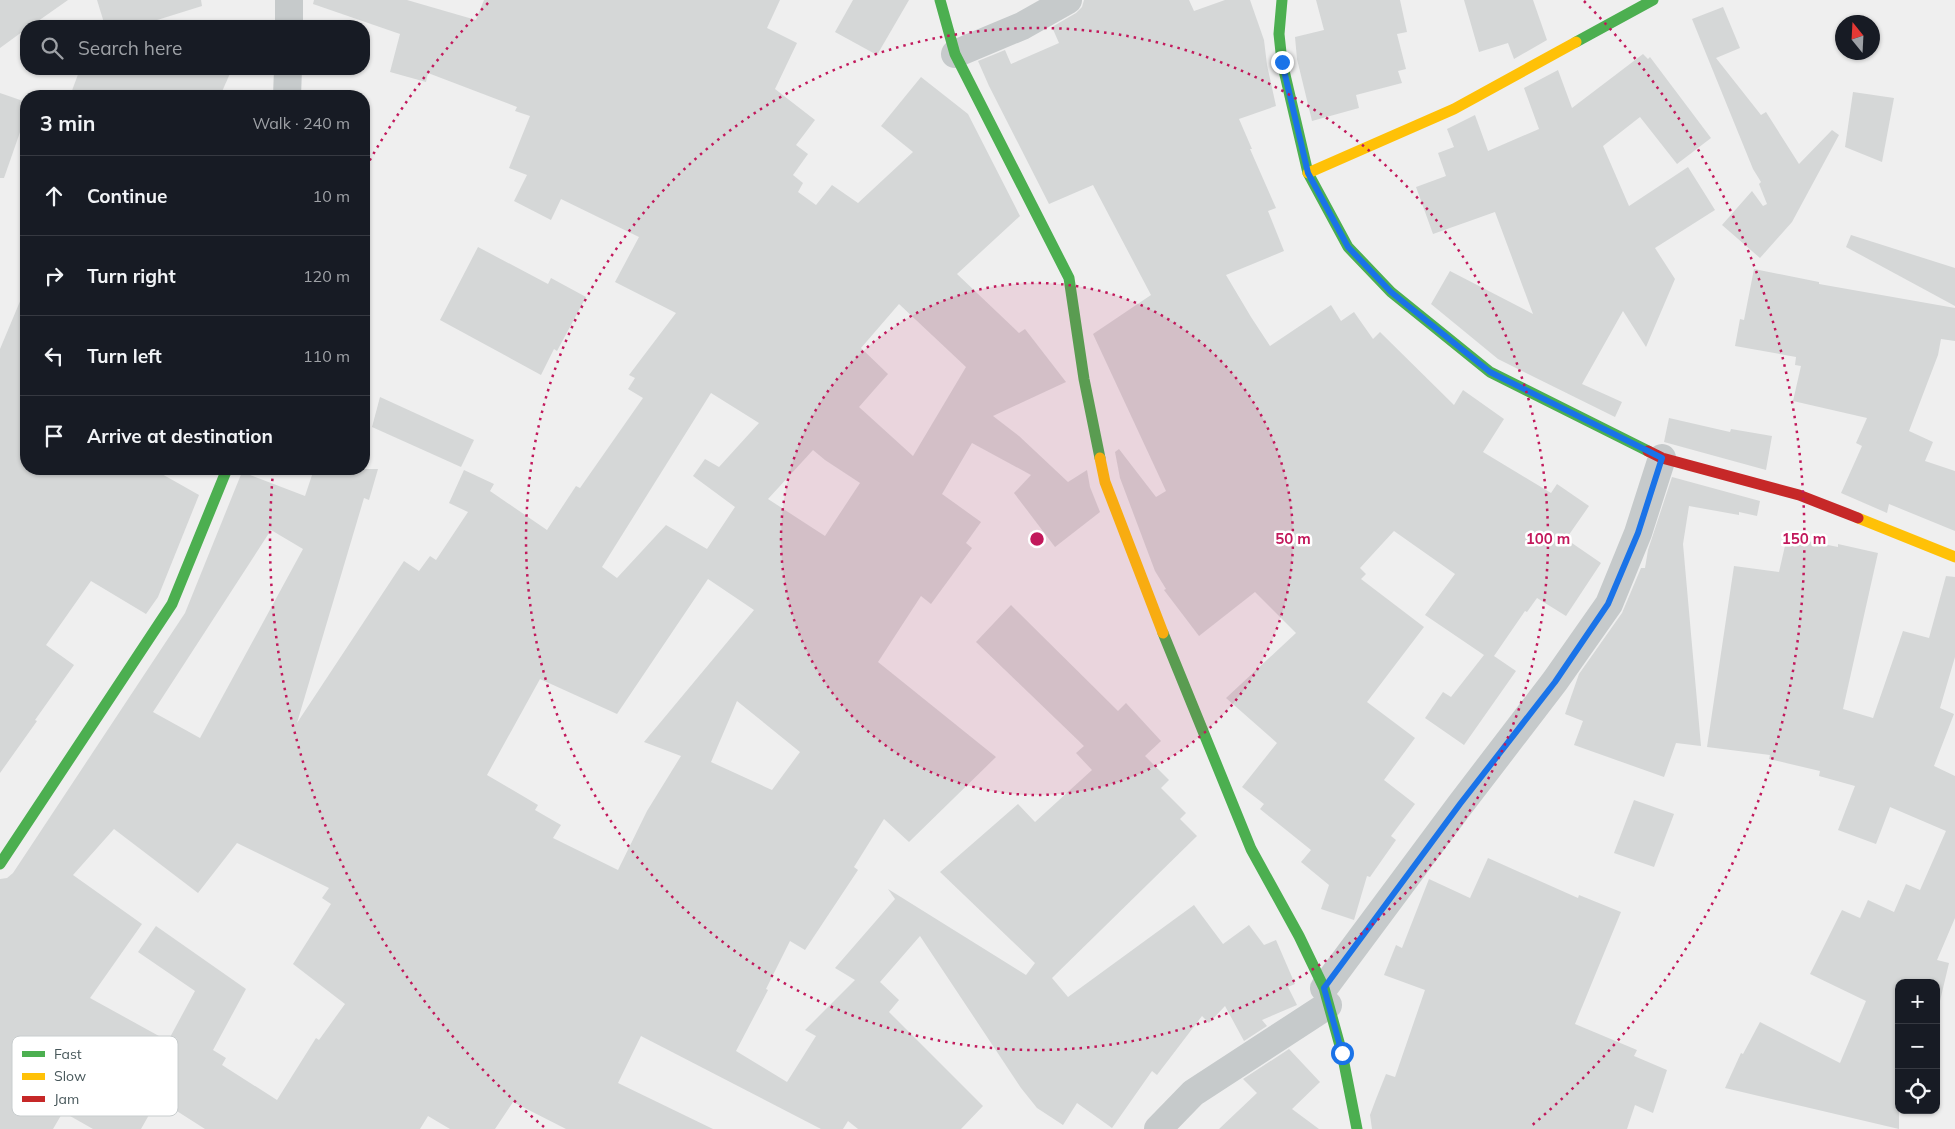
<!DOCTYPE html>
<html lang="en">
<head>
<meta charset="utf-8">
<style>
  :root { --surface:#171b24; --page:#20242c; --text:#f1f3f6; --muted:#9ea1a6; --line:#363941 }
  body { margin:0; font-family:Mulish,sans-serif; background:var(--page); color:var(--text) }
  .controls { position:absolute; right:15px; bottom:15px; display:grid; overflow:hidden; border-radius:10px; box-shadow:0 1px 4px #0004 }
  .controls button { width:45px; height:45px; display:grid; place-items:center; padding:0; border:0; border-bottom:1px solid var(--line); background:var(--surface); color:var(--text); font:25px sans-serif }
  .compass { position:absolute; left:1835px; top:15px; width:45px; height:45px; border-radius:50%; background:var(--surface); box-shadow:0 1px 4px #0004; rotate:342deg }
  .stop { position:absolute; width:15px; height:15px; margin:-11px; border:4px solid #1a73e8; border-radius:50%; background:#fff }
  .stop.end { background:#1a73e8; border-color:#fff; box-shadow:0 1px 5px #0008 }
  .list { margin:0; padding:0; list-style:none }
  h2 { display:flex; justify-content:space-between; align-items:center; height:65px; margin:0; padding:0 20px; font-size:21px }
  h2 small { font-size:16px; font-weight:400; color:var(--muted) }
  .list li { display:grid; grid-template-columns:32px 1fr auto; gap:15px; align-items:center; box-sizing:border-box; height:80px; padding:0 20px; border-top:1px solid var(--line) }
  .list b { display:block; font-size:19px; white-space:nowrap }
  .list em { font-size:16px; font-style:normal; color:var(--muted) }
  .icon { flex:none; width:28px; height:28px; fill:none; stroke:currentColor; stroke-width:2; stroke-linecap:round; stroke-linejoin:round }
  .map { position:relative; flex:none; width:1955px; height:1129px; overflow:hidden }
  .search { position:absolute; background:var(--surface); box-shadow:0 1px 4px #0004; left:20px; top:20px; width:350px; height:55px; display:flex; align-items:center; gap:12px; box-sizing:border-box; padding:0 18px; border-radius:20px; color:var(--muted); font-size:19px }
  .panel { position:absolute; background:var(--surface); box-shadow:0 1px 4px #0004; left:20px; top:90px; width:350px; height:385px; border-radius:20px }
  .map>svg:first-child { display:block }
  .building { fill:#d5d7d7; fill-rule:evenodd }
  .lines { fill:none; stroke-linecap:round; stroke-linejoin:round }
  .street { stroke:#c6cacb; stroke-width:28 }
  .fast { stroke:#4caf50; stroke-width:11 }
  .slow { stroke:#ffc107; stroke-width:11 }
  .jam { stroke:#c62828; stroke-width:11 }
  .route { stroke:#1a73e8; stroke-width:6 }
  .ring { fill:none; stroke:#c2185b; stroke-width:2.5; stroke-dasharray:2.5 5 }
  .key { fill:#fff; stroke:#c8cdce; stroke-width:1 }
  .key-label { font-size:14px; fill:#47575a }
  .centre { fill:#c2185b; stroke:#fff; stroke-width:2.5 }
  .ring-label { font-size:15px; text-anchor:middle; font-weight:bold; fill:#c2185b; stroke:#fff; stroke-width:5; stroke-linejoin:round; paint-order:stroke }
</style>
</head>
<body>
<div class="map">
<svg width="1955" height="1129" viewBox="0 0 1955 1129">
  <rect width="100%" height="100%" fill="#efefef"/>
  <g class="building">
    <polygon points="0,0 68,0 31,26 26,26 26,29 0,48"/>
    <polygon points="97,0 201,0 202,6 138,26 105,26"/>
    <path d="M314,0H407L476,20L484,0H780L767,28L797,43L775,89L815,120L796,145L808,154L793,175L803,183L798,192L816,205L832,185L858,203L913,152L881,126L921,77L968,114L1020,216L957,274L1019,333L1025,329L1066,382L993,416L1019,436L1068,482L1087,470L1090,487L1100,512L1055,547L1014,493L1031,475L972,443L942,494L981,522L966,543L972,548L931,604L921,596L878,662L996,757L909,842L884,819L854,867L858,870L805,950L790,941L766,989L768,990L736,1051L787,1082L816,1036L805,1030L855,980L835,968L895,899L888,889L1026,975L1035,963L940,872L1018,804L1035,822L1092,770L1076,753L1084,746L976,642L1011,605L1118,711L1126,703L1161,741L1145,756L1169,780L1161,788L1186,813L1180,819L1197,836L1052,978L1068,997L1194,905L1223,944L1249,925L1264,945L1276,940L1295,984L1288,987L1297,1005L1262,1020L1267,1026L1244,1041L1225,1006L1209,1023L1202,1016L1157,1075L1152,1071L1112,1128L1077,1103L1063,1125L1037,1108L1021,1088L920,936L880,982L899,1000L889,1012L983,1106L961,1129H858L848,1121L843,1129H821L641,1036L618,1083L713,1129H566L513,1102L495,1129H450L428,1116L420,1129H205L158,1099L141,1129H93L63,1112L53,1129H0V879L7,878L13,873L185,613L242,472L305,496L314,469H378L369,500L364,498L297,723L404,561L419,571L430,556L436,560L468,512L449,503L464,470L494,484L490,491L547,530L576,486L580,488L643,398L628,389L635,378L629,375L676,313L615,282L639,237L561,199L551,220L514,201L527,175L509,168L530,116L515,111L517,107L428,73L426,82L390,72L400,34L313,4ZM899,304L966,367L913,456L859,407L888,374L861,348ZM711,393L759,423L719,467L705,459L693,476L735,507L707,549L666,525L617,578L602,567ZM813,450L825,460L860,483L825,536L768,499ZM271,530L303,549L200,738L153,712ZM708,579L754,610L644,742L681,756L647,811L618,870L553,838L561,825L535,810L538,805L487,775L540,679L617,714ZM737,701L800,752L772,790L711,762ZM114,829L198,893L237,843L329,888L322,898L331,904L293,964L345,1004L319,1040L316,1038L277,1100L222,1065L226,1058L213,1050L246,989L156,926L138,952L195,991L168,1041L90,998L142,924L73,875Z"/>
    <polygon points="853,0 909,0 877,55 835,32"/>
    <polygon points="1084,0 1189,0 1194,11 1225,0 1250,0 1264,40 1267,65 1276,106 1239,119 1252,149 1250,149 1276,208 1268,211 1284,251 1226,275 1251,317 1270,346 1331,305 1341,321 1354,312 1373,339 1380,332 1454,405 1463,390 1504,419 1483,452 1551,493 1557,484 1589,506 1566,539 1601,563 1566,616 1537,598 1527,612 1525,611 1494,656 1516,671 1464,745 1425,718 1443,692 1451,697 1484,655 1425,615 1455,574 1394,531 1360,568 1366,574 1361,579 1424,627 1367,702 1415,738 1384,780 1415,804 1391,836 1396,840 1370,877 1367,876 1354,920 1321,909 1329,885 1301,862 1311,850 1260,809 1264,804 1242,787 1277,743 1226,698 1296,633 1255,592 1199,636 1164,590 1166,589 1155,571 1120,478 1115,452 1119,449 1156,497 1166,491 1093,334 1151,295 1093,185 1049,204 989,86 978,61 1005,50 1011,64 1059,43 1052,27 1076,13 1082,7"/>
    <polygon points="1316,0 1400,0 1407,32 1397,34 1406,69 1398,71 1402,83 1356,95 1359,108 1312,121 1297,59 1295,37 1324,30"/>
    <polygon points="1464,0 1533,0 1547,40 1514,59 1508,43 1479,52"/>
    <polygon points="1723,7 1740,48 1716,58 1761,115 1766,112 1799,164 1832,130 1839,135 1792,222 1760,258 1722,225 1752,191 1763,206 1767,204 1759,184 1761,182 1753,169 1709,61 1711,60 1709,61 1692,19"/>
    <polygon points="1643,54 1648,59 1650,57 1711,138 1677,164 1640,117 1603,146 1629,206 1688,167 1715,210 1655,248 1675,279 1646,347 1623,311 1582,384 1622,402 1615,417 1498,359 1431,304 1450,271 1533,314 1495,212 1433,234 1416,187 1446,176 1438,153 1454,147 1447,129 1475,115 1488,151 1539,129 1524,88 1558,70 1572,108"/>
    <polygon points="80,69 232,69 220,96 70,96"/>
    <polygon points="1853,92 1894,98 1882,162 1845,147"/>
    <polygon points="0,93 26,102 26,115 4,178 0,178"/>
    <polygon points="1851,235 1955,268 1955,306 1846,247"/>
    <polygon points="478,247 548,284 551,278 586,297 557,351 554,349 541,375 440,320"/>
    <polygon points="1754,269 1819,282 1819,284 1955,308 1955,341 1941,339 1938,355 1909,431 1933,442 1925,461 1955,471 1955,531 1889,504 1887,513 1841,493 1862,446 1856,443 1867,418 1793,401 1801,366 1795,365 1796,357 1735,346 1740,319 1744,320"/>
    <polygon points="26,287 26,469 153,469 199,495 158,597 146,614 91,581 46,645 74,665 35,720 37,721 0,773 0,349"/>
    <polygon points="380,397 474,440 461,467 372,427"/>
    <polygon points="1669,418 1730,432 1731,429 1772,436 1766,470 1664,442"/>
    <polygon points="1672,477 1760,501 1757,516 1739,512 1739,515 1689,506 1683,544 1701,746 1676,743 1664,777 1574,745 1583,721 1565,714 1579,674 1622,613 1641,568 1645,568 1648,550"/>
    <polygon points="1787,537 1838,547 1838,544 1878,553 1843,709 1873,718 1903,631 1929,638 1946,576 1955,577 1955,657 1940,708 1954,714 1934,766 1955,776 1955,918 1937,960 1949,963 1940,1001 1936,1000 1936,983 1899,983 1899,1129 1725,1088 1741,1053 1743,1054 1760,1022 1840,1063 1866,1001 1810,974 1842,910 1860,918 1868,900 1894,912 1906,884 1920,890 1946,831 1890,807 1876,844 1838,830 1855,786 1819,776 1820,771 1769,759 1770,755 1707,747 1734,566 1779,572"/>
    <polygon points="1634,800 1674,814 1654,867 1614,853"/>
    <polygon points="1488,858 1578,898 1579,895 1621,912 1575,1024 1637,1050 1634,1056 1667,1070 1653,1113 1635,1105 1627,1129 1372,1129 1370,1115 1376,1099 1386,1074 1395,1077 1425,990 1384,975 1396,945 1402,948 1429,879 1470,898"/>
    <polygon points="1289,1049 1320,1082 1292,1109 1319,1129 1219,1129 1257,1093 1243,1079"/>
  </g>
  <g class="lines">
    <g class="street">
      <polyline points="289,26 289,0"/>
      <polyline points="955,54 1022,26 1068,0"/>
      <polyline points="287,96 288,69"/>
      <polyline points="1324,988 1460,805 1555,681 1609,604 1638,533 1662,458"/>
      <polyline points="1158,1129 1193,1093 1328,1005"/>
    </g>
    <g class="fast">
      <polyline points="940,0 955,54 1069,278 1084,379 1100,458"/>
      <polyline points="1282,0 1279,34 1282,62 1308,173 1348,247 1391,292 1490,372 1648,451"/>
      <polyline points="1576,42 1653,0"/>
      <polyline points="1163,633 1251,849 1299,936 1324,988 1342,1053 1357,1129"/>
      <polyline points="0,864 172,604 227,469"/>
    </g>
    <g class="slow">
      <polyline points="1308,173 1454,109 1576,42"/>
      <polyline points="1100,458 1105,482 1163,633"/>
      <polyline points="1858,518 1955,557"/>
    </g>
    <polyline class="jam" points="1648,451 1662,458 1799,495 1858,518"/>
  </g>
  <g class="lines">
    <polyline class="route" points="1282,62 1308,173 1348,247 1391,292 1490,372 1662,458 1638,533 1608,604 1555,682 1460,804 1324,988 1342,1053"/>
  </g>
  <circle cx="1037" cy="539" r="256" fill="#c2185b" fill-opacity=".12"/>
  <g class="ring">
    <circle cx="1037" cy="539" r="256"/>
    <circle cx="1037" cy="539" r="511"/>
    <path d="M544 1127A767 767 0 0 1 273 472M366 167A767 767 0 0 1 490 1M1584 1A767 767 0 0 1 1530 1127"/>
  </g>
  <rect x="12" y="1036" width="166" height="80" rx="8" class="key"/>
  <rect x="22" y="1051" width="23" height="6" fill="#4caf50"/>
  <rect x="22" y="1073" width="23" height="7" fill="#ffc107"/>
  <rect x="22" y="1096" width="23" height="6" fill="#c62828"/>
  <g class="key-label">
    <text x="54" y="1059">Fast</text>
    <text x="54" y="1081">Slow</text>
    <text x="54" y="1104">Jam</text>
  </g>
  <circle cx="1037" cy="539" r="8" class="centre"/>
  <g class="ring-label">
    <text x="1293" y="544">50 m</text>
    <text x="1548" y="544">100 m</text>
    <text x="1804" y="544">150 m</text>
  </g>
</svg>
<div class="controls">
<button>+</button>
<button>−</button>
<button><svg class="icon" aria-label="locate" viewBox="0 0 24 24"><circle cx="12" cy="12" r="6"/><path d="M12 2v4M12 18v4M2 12h4M18 12h4"/></svg></button>
</div>
<svg class="compass" viewBox="-18 -18 36 36"><path d="M0-13l5 13h-10z" fill="#e53935"/><path d="M0 13l5-13h-10z" fill="#9ea1a6"/></svg>
<div class="stop" style="left:1342px;top:1053px"></div>
<div class="stop end" style="left:1282px;top:62px"></div>
<div class="search"><svg class="icon" aria-label="search" viewBox="0 0 24 24"><circle cx="10" cy="10" r="6"/><path d="M15 15l6 6"/></svg>Search here</div>
<section class="panel">
<h2>3 min<small>Walk · 240 m</small></h2>
<ul class="list">
<li><svg class="icon" aria-label="ahead" viewBox="0 0 24 24"><path d="M12 20V5M6 11l6-6 6 6"/></svg><div><b>Continue</b></div><em>10 m</em></li>
<li><svg class="icon" aria-label="right" viewBox="0 0 24 24"><path d="M7 20v-9h11M14 6l5 5-5 5"/></svg><div><b>Turn right</b></div><em>120 m</em></li>
<li><svg class="icon" aria-label="left" viewBox="0 0 24 24"><path d="M17 20v-9H6M10 6l-5 5 5 5"/></svg><div><b>Turn left</b></div><em>110 m</em></li>
<li><svg class="icon" aria-label="arrive" viewBox="0 0 24 24"><path d="M6 21V4h12l-3 4 3 4H6"/></svg><div><b>Arrive at destination</b></div></li>
</ul>
</section>
</div>
</body>
</html>
